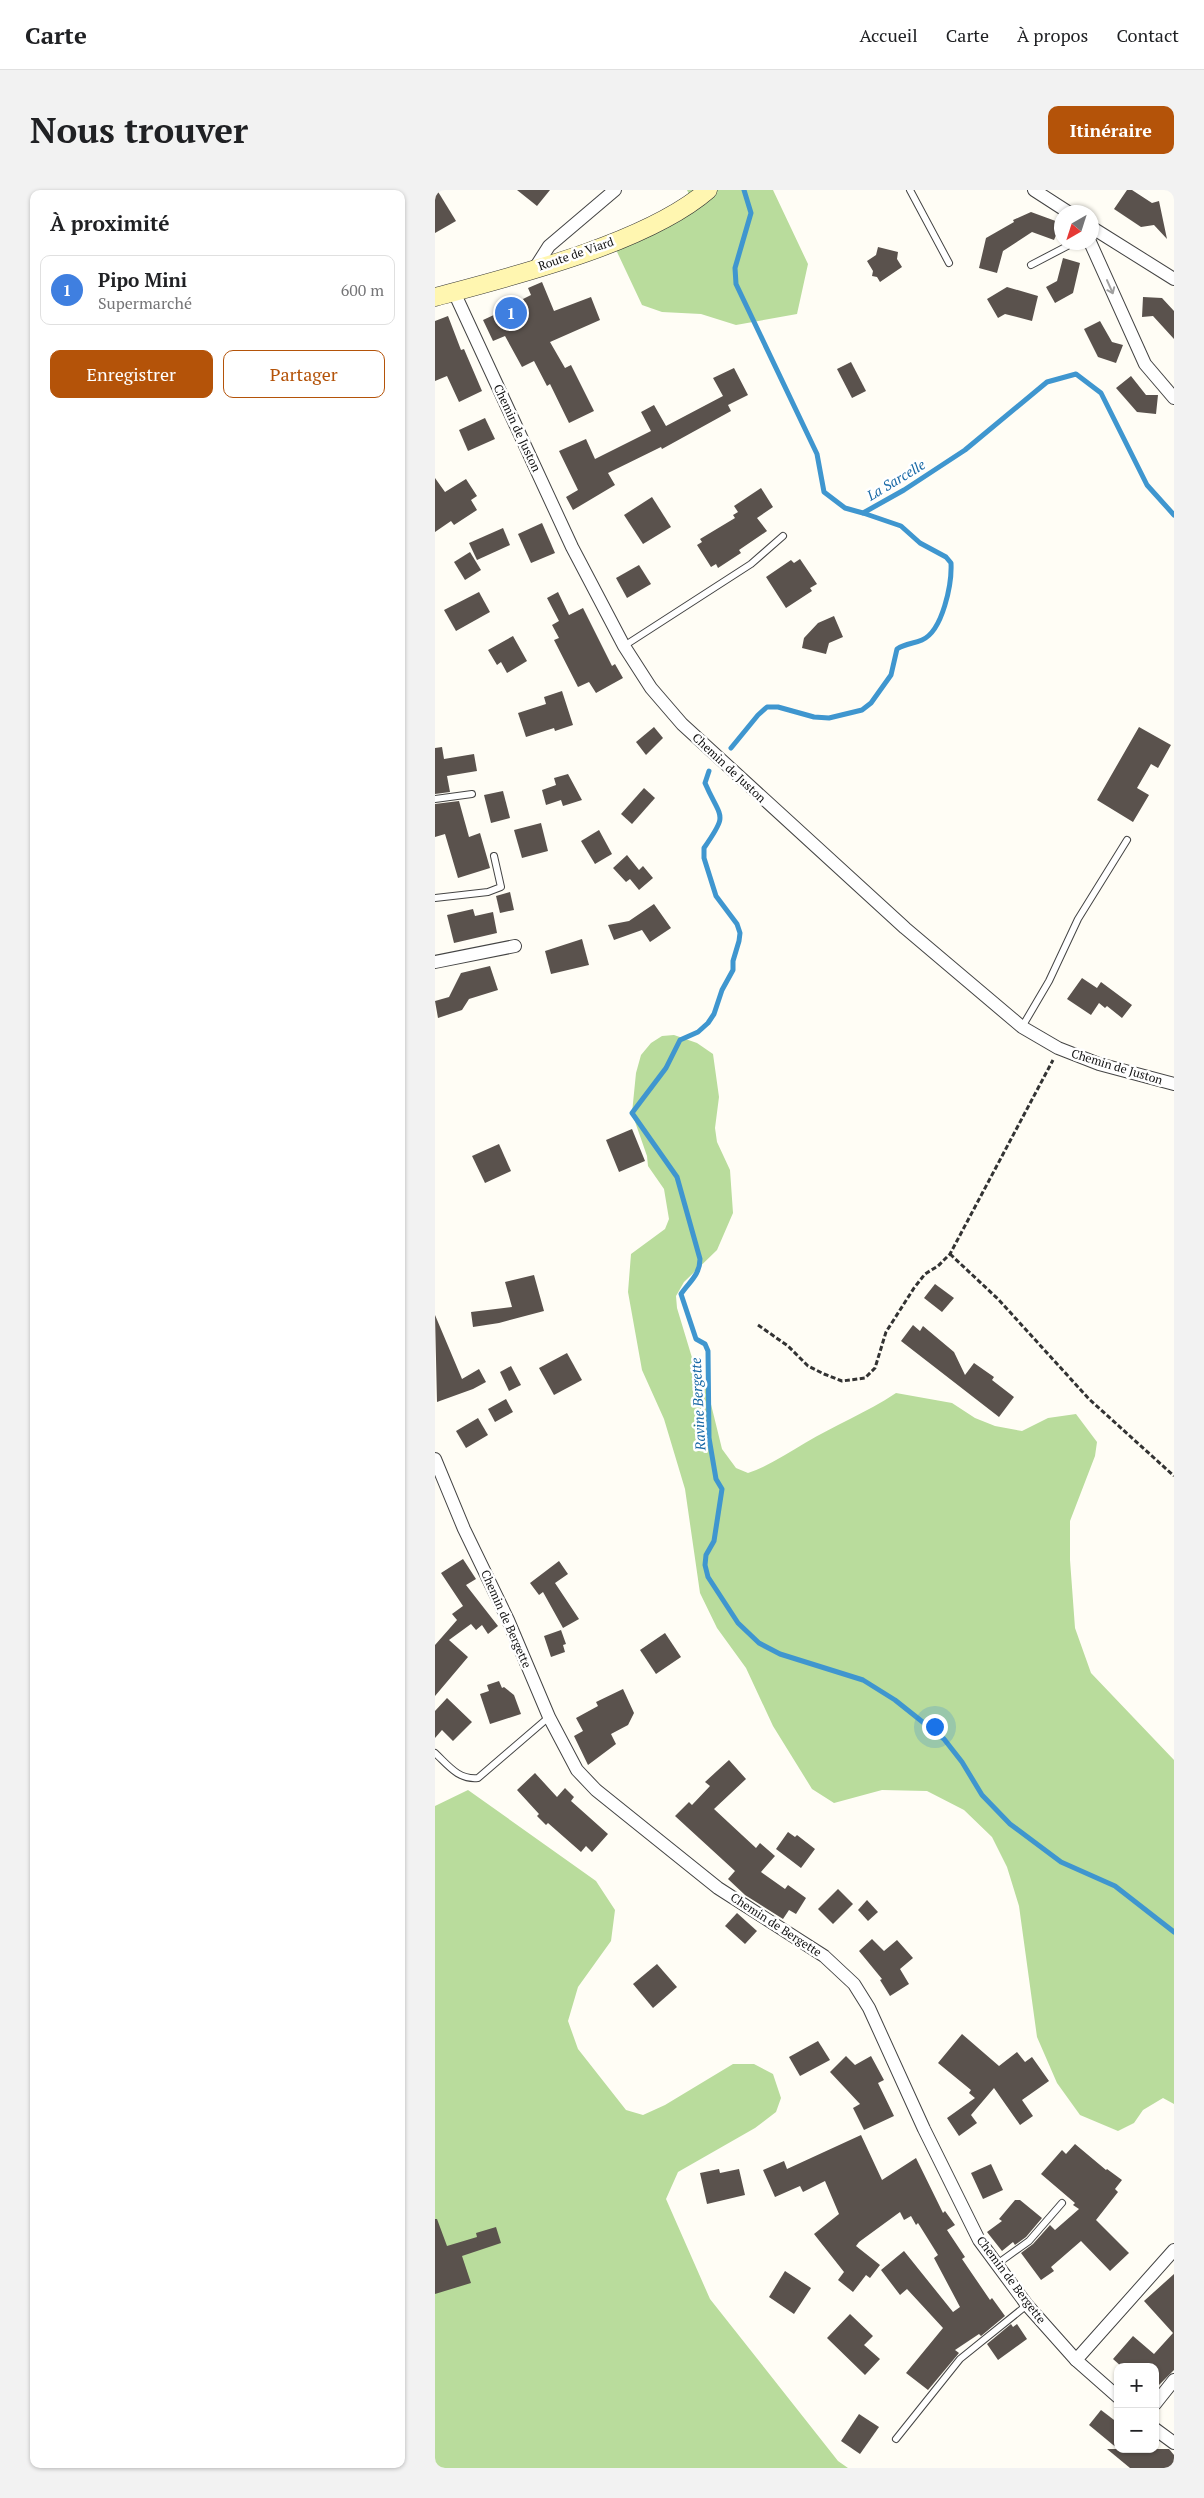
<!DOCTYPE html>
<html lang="fr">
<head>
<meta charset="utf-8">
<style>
  :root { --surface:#fff; --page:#f2f2f2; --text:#202124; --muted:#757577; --line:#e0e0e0; --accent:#b45309 }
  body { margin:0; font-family:"PT Serif",serif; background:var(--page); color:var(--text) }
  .controls { position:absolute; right:15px; bottom:15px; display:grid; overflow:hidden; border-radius:10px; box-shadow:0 1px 4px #0004 }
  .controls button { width:45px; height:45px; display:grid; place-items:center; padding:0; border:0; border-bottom:1px solid var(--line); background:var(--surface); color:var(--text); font:25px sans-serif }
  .compass { position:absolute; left:619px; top:15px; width:45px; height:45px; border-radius:50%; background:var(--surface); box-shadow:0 1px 4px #0004; rotate:219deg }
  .you { position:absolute; left:499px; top:1536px; width:18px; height:18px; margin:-12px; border:4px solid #fff; border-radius:50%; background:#1a73e8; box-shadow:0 0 0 8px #1a73e833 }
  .badge { display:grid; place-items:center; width:32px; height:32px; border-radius:50%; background:var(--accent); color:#fff; font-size:16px; font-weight:700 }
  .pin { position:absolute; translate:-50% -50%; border:2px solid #fff; box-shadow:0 1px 5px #0006 }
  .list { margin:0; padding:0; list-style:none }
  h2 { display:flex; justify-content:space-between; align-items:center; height:65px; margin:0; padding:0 20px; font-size:21px }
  h2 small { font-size:16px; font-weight:400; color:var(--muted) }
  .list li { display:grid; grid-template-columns:32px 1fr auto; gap:15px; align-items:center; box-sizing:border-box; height:70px; margin:0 10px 10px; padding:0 10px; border:1px solid var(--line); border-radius:10px }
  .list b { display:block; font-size:19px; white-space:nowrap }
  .list p { margin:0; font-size:16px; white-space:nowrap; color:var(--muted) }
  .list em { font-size:16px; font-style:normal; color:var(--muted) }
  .actions { display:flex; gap:10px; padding:15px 20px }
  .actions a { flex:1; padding:11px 0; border:1px solid var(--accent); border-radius:10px; text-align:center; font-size:18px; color:var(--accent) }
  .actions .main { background:var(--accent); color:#fff }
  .map { position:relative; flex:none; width:739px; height:2278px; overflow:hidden; border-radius:10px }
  header { display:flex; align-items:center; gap:30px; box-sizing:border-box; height:70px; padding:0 25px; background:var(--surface); border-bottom:1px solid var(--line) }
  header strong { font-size:24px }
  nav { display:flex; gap:28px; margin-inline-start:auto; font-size:18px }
  .intro { display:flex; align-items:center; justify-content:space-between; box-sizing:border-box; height:120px; padding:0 30px }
  h1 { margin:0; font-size:35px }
  .button { padding:12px 22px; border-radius:10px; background:var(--accent); color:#fff; font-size:18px; font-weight:700 }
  main { display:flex; gap:30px; padding:0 30px }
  aside { flex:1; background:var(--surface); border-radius:10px; box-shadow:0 1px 4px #0004 }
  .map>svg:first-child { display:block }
  .forest { fill:#b9dc9c }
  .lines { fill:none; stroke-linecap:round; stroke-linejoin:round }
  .stream { stroke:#3f96cf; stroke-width:5 }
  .building { fill:#5a524d }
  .lane-casing { stroke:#444; stroke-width:8 }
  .street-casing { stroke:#444; stroke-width:14 }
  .secondary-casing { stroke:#333; stroke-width:19 }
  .path { stroke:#333; stroke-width:3; stroke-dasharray:5 2.5; stroke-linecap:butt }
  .lane { stroke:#fff; stroke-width:6 }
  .street { stroke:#fff; stroke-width:12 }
  .secondary { stroke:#fff6b0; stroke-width:18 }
  .oneway { stroke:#a0a0a0 }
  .labels { text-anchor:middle; stroke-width:5; stroke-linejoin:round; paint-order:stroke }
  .street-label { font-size:12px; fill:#111; stroke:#fff }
  .water-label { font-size:14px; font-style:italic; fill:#1768a6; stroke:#fff }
</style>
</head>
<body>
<header>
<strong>Carte</strong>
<nav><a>Accueil</a><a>Carte</a><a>À propos</a><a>Contact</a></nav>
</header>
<div class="intro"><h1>Nous trouver</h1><a class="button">Itinéraire</a></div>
<main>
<aside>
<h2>À proximité<small></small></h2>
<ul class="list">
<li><span class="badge" style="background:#3f7fe0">1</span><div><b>Pipo Mini</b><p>Supermarché</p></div><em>600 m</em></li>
</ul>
<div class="actions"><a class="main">Enregistrer</a><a>Partager</a></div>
</aside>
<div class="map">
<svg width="739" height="2278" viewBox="0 0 739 2278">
  <rect width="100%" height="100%" fill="#fffdf5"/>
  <g class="forest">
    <polygon points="252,0 338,0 373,74 362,124 301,135 266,124 227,122 207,115 175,47 241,33 260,17"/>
    <path d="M239,845L262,853L278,864L284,907L280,938L282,952L295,980L298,1023L282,1060L249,1092L241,1106L242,1118L258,1171L272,1198L287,1259L301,1278L313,1283C334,1276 351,1264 370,1253C400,1235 431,1223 461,1203L517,1213L540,1228L560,1236L587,1241L613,1228L641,1224L662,1252L660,1266L635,1331V1370L640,1438L656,1483L739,1570V1914L728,1908L708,1920L699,1933L683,1941L645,1925L622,1893L602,1847L584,1716L572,1677L557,1647L529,1620L492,1601L447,1600L399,1613L377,1599L338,1536L311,1478L282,1438L265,1403L250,1299L229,1229L207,1180L193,1102L196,1064L230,1039L234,1029L229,999L213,976L212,966L197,923L201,883L206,865L216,853L227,846Z"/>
    <polygon points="33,1600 161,1691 180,1720 176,1751 143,1797 133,1831 143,1859 191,1920 208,1925 230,1915 298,1874 319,1874 338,1884 346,1908 341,1922 320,1938 243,1982 231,2009 275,2109 403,2271 413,2278 0,2278 0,1616"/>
  </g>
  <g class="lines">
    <g class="stream">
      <polyline points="309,0 316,23 300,78 301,94 382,264 389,302 410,318 428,323 469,300 530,260 612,192 641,184 666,203 712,295 739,325"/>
      <path d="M296,558L323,525L332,517H343L379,527L394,528L427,520L436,513L456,485L462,459C471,453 478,454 487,450C508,441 517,393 516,373L511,367L485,353L466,336L428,323"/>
      <path d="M274,581L270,593C286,630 294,622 269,658V668L281,706L302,734L305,743L304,751L298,771V780L287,800L279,824L273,833L263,842L245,850L231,878L197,923L242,987L265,1069C265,1085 254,1092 246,1104L261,1149L270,1154L273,1161L274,1248L281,1289L287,1299L279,1351L271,1365L270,1375L273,1387L303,1433L324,1453L345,1464L428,1490L460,1510L509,1549L527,1572L547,1605L575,1634L626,1672L680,1696L739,1742"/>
    </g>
  </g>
  <g class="building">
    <polygon points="0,0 2,0 21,31 0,43"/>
    <polygon points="82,0 115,0 102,16"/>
    <polygon points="692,0 697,0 717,13 724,11 732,49 719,35 706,37 679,19"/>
    <polygon points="596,22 626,33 619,50 597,42 568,61 562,83 544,78 551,48 579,32 578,30"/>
    <polygon points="443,57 463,62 462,69 467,77 445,92 442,87 437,86 438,81 432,71 441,65"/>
    <polygon points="628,68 645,73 638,103 620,113 611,97 622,91"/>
    <polygon points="107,92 119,121 156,107 165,130 115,152 130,178 136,175 159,221 134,233 115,194 112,196 99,171 87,177 70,146 58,151 48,130 89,111 88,109 96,105 93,98"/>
    <polygon points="572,97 603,106 597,131 570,124 563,128 552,109"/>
    <polygon points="708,107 727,108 739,121 739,149 718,126 707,127"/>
    <polygon points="13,126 26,160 29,159 47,201 24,212 12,186 0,191 0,131"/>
    <polygon points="665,131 677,152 688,155 681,173 663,167 649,139"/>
    <polygon points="416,172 431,201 417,208 402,179"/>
    <polygon points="299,178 313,205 293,215 296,221 227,259 226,257 173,283 180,295 138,320 131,307 143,300 124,261 151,249 160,269 216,241 206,222 219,215 231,236 288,206 278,188"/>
    <polygon points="696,186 711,205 723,205 721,224 702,222 681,198"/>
    <polygon points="50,228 60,249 33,261 24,240"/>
    <polygon points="0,288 10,302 31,289 42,306 36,310 42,320 19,335 16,331 0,342"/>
    <polygon points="326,298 338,317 322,328 332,341 304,360 306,363 283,378 281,374 276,377 262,355 267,352 265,349 300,328 298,325 303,322 299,316"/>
    <polygon points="217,307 236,337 208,354 189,325"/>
    <polygon points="107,333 120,363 96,373 83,344"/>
    <polygon points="68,338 75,355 42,370 34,353"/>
    <polygon points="35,362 46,380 30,390 19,372"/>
    <polygon points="365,369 382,394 375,398 377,401 351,418 331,387 356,370 359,373"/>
    <polygon points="204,375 216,394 192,408 181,388"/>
    <polygon points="44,402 55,422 21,441 9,420"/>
    <polygon points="123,402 134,425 148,418 177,476 180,474 188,488 161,503 154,492 143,497 119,450 124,448 117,435 124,431 112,408"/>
    <polygon points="399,426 408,447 394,453 391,464 367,458 369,448 383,433"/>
    <polygon points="78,446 92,471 72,483 66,472 62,475 53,460"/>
    <polygon points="127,501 138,535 120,541 119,538 91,547 83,523 111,514 109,507"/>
    <polygon points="219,537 228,548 211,565 201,552"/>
    <polygon points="704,537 736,555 723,578 716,574 702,598 714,605 698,632 662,610"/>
    <polygon points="7,557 9,569 39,564 42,581 12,586 15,602 0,604 0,558"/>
    <polygon points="133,584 147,610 128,616 126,610 111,615 107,600 121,595 119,588"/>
    <polygon points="209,598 220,608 197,634 186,624"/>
    <polygon points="68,601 75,628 56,633 49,605"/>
    <polygon points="24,611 34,647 45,643 55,678 23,688 10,644 0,647 0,614"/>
    <polygon points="106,633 113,661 87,668 79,640"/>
    <polygon points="164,640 177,664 160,674 146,651"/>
    <polygon points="192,665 204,680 208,676 218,688 204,700 195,689 191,692 178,678"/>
    <polygon points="75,702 79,720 65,723 61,706"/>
    <polygon points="219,714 236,738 215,752 207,740 179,750 173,735 194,731"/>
    <polygon points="38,719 40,726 58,722 62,743 19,753 12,725"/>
    <polygon points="147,749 154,775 116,784 110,761"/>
    <polygon points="55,776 63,800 34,809 27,820 3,828 0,811 14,807 26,783"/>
    <polygon points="647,788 662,798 666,792 697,815 687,828 672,816 670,818 664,813 656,825 632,809"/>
    <polygon points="197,939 210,971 184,982 171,950"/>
    <polygon points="64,954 76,981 50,993 37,966"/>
    <polygon points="99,1085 109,1121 64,1133 38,1137 36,1122 77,1117 70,1092"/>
    <polygon points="500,1094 519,1108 507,1122 489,1108"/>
    <polygon points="0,1125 27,1189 44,1179 51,1192 38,1199 2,1212"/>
    <polygon points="478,1135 485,1141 488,1136 519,1162 530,1185 539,1173 559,1187 557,1190 579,1207 564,1227 466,1151"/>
    <polygon points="132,1163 147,1190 119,1205 104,1178"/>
    <polygon points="76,1176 86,1195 74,1201 65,1182"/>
    <polygon points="71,1209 78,1222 60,1232 53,1219"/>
    <polygon points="43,1228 53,1245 31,1258 21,1241"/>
    <polygon points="28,1369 41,1389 31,1395 63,1436 53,1444 47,1435 41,1440 36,1434 14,1450 33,1467 0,1506 0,1455 22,1430 17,1424 28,1416 6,1383"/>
    <polygon points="124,1371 133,1384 120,1393 144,1429 128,1438 108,1402 104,1405 95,1393"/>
    <polygon points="126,1440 131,1454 128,1455 130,1462 116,1467 109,1446"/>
    <polygon points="230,1443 246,1467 221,1484 205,1460"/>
    <polygon points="64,1491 67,1498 69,1497 79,1505 86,1524 55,1534 45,1504 54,1501 52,1495"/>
    <polygon points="188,1499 199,1523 193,1535 176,1544 181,1554 153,1575 139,1546 148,1541 141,1528 163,1516 161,1512"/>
    <polygon points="12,1508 37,1532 18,1551 7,1540 0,1548 0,1521"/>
    <polygon points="294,1570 311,1589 279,1619 321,1658 325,1653 340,1666 326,1682 350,1699 353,1695 371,1708 361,1724 354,1720 348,1729 310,1705 293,1689 300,1681 240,1626 254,1612 257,1615 275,1596 270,1592"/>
    <polygon points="100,1583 122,1607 130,1598 139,1607 136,1611 173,1644 157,1662 151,1656 146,1662 113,1633 111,1635 102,1626 104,1624 82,1600"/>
    <polygon points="353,1642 360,1647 362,1645 380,1659 366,1678 341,1659"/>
    <polygon points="403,1699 418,1714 398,1734 383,1719"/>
    <polygon points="432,1710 443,1722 433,1731 423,1720"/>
    <polygon points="302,1723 322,1741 310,1754 290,1736"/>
    <polygon points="437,1749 449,1761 462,1750 478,1768 465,1779 474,1794 455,1806 445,1790 447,1789 424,1761"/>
    <polygon points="222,1774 242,1797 218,1818 198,1794"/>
    <polygon points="527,1844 564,1876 582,1862 590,1872 597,1867 614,1891 587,1910 598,1926 585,1935 559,1898 536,1925 542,1933 524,1946 512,1928 540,1908 534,1903 536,1900 503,1873"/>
    <polygon points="383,1851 395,1870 365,1886 354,1867"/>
    <polygon points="411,1866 420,1875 436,1866 449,1890 443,1893 459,1926 429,1940 418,1918 425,1914 395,1882"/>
    <polygon points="426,1945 447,1990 481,1968 508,2023 510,2021 520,2035 512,2040 530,2067 527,2069 555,2110 557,2108 570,2126 546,2146 544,2144 520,2160 524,2163 493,2200 471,2183 508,2138 472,2099 465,2105 446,2080 469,2061 518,2122 525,2117 499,2068 503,2065 483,2033 481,2035 476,2026 469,2030 465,2022 424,2052 421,2056 445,2075 435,2088 431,2085 418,2102 403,2090 409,2082 379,2044 404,2024 390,1991 368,2002 365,1996 340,2007 328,1980 349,1971 352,1979"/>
    <polygon points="640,1954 671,1980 672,1979 687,1990 680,1999 683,2002 661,2030 694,2063 675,2081 646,2051 616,2077 619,2081 606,2090 586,2063 598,2054 615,2035 620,2040 644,2019 638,2015 640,2013 606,1984 627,1960 631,1964"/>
    <polygon points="556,1974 568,2000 548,2009 536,1983"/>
    <polygon points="284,1979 285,1983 304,1979 310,2005 272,2014 265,1983"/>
    <polygon points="580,2010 585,2010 607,2028 591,2047 580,2055 578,2052 567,2061 552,2042 567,2031 564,2029"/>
    <polygon points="0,2029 2,2029 12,2056 42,2047 41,2043 61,2037 66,2053 27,2066 36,2093 0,2104"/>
    <polygon points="350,2081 376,2098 359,2124 334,2107"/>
    <polygon points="739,2084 739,2180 720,2199 720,2177 687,2177 678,2169 698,2146 719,2164 738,2143 709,2111"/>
    <polygon points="415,2124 438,2146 429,2155 445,2169 430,2185 392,2148"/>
    <polygon points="576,2134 578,2137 582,2134 592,2149 563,2170 552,2154"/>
    <polygon points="666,2220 683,2233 683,2259 654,2235"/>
    <polygon points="424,2224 444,2237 425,2264 406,2251"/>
    <polygon points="672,2259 734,2259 739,2265 739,2278 695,2278"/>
  </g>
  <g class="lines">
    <defs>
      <g id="lane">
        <polyline points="475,0 514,73"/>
        <polyline points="596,75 640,52"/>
        <polyline points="189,456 316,374 348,346"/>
        <polyline points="0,609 37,604"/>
        <polyline points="0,708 53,702 66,697 59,666"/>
        <polyline points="587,837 614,791 643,729 692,650"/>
        <path d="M0,1563C13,1575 23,1590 43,1588L114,1527"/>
        <polyline points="562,2074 594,2051 627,2013"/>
        <polyline points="461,2249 525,2169 592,2115"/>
      </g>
      <g id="street">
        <polyline points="599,0 633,22"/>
        <polyline points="656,37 739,89"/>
        <polyline points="655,52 710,174 739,208"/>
        <polyline points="100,78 114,56 180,0"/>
        <polyline points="19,102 137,357 189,456 216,498 247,534 470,738 587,837 623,858 664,874 739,894"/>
        <polyline points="0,772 80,756"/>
        <polyline points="0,1269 29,1339 73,1430 114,1527 142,1580 161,1600 283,1698 389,1766 419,1794 434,1818 489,1939 544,2050 592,2115 641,2170 683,2207"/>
        <polyline points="641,2170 739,2060"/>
        <polyline points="720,2214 739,2190"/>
        <polyline points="720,2239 739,2253"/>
      </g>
      <path id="secondary" d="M0,107C79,86 212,53 273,0"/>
    </defs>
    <use href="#lane" class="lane-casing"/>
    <use href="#street" class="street-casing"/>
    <use href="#secondary" class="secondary-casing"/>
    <g class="path">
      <polyline points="515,1064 563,1109 654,1209 739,1286"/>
      <polyline points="323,1135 353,1156 373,1176 389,1184 407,1191 430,1188 440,1178 451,1142 479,1098 490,1084 503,1076 515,1064 618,870"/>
    </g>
    <use href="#lane" class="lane"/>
    <use href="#street" class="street"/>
    <use href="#secondary" class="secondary"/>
  </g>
  <defs><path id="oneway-shaft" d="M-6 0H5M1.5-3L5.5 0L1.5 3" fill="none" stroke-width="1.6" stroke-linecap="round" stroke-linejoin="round" transform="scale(1.25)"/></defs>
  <use class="oneway" href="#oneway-shaft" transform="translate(675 97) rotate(66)"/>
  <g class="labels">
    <g class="street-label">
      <text transform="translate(141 64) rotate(-19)" y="4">Route de Viard</text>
      <text transform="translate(82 238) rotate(65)" y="4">Chemin de Juston</text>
      <text transform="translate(294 578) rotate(43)" y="4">Chemin de Juston</text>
      <text transform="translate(682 877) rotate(17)" y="4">Chemin de Juston</text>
      <text transform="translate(71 1429) rotate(66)" y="4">Chemin de Bergette</text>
      <text transform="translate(341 1735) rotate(33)" y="4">Chemin de Bergette</text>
      <text transform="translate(576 2090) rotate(53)" y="4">Chemin de Bergette</text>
    </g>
    <g class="water-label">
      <text transform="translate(461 290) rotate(-31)" y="5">La Sarcelle</text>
      <text transform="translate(263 1214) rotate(-93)" y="5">Ravine Bergette</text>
    </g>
  </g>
</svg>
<div class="controls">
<button>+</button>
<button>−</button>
</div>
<svg class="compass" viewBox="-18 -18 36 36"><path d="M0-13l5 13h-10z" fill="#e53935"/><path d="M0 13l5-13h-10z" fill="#757577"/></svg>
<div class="you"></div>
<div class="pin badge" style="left:76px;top:123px;background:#3f7fe0">1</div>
</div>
</main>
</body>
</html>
